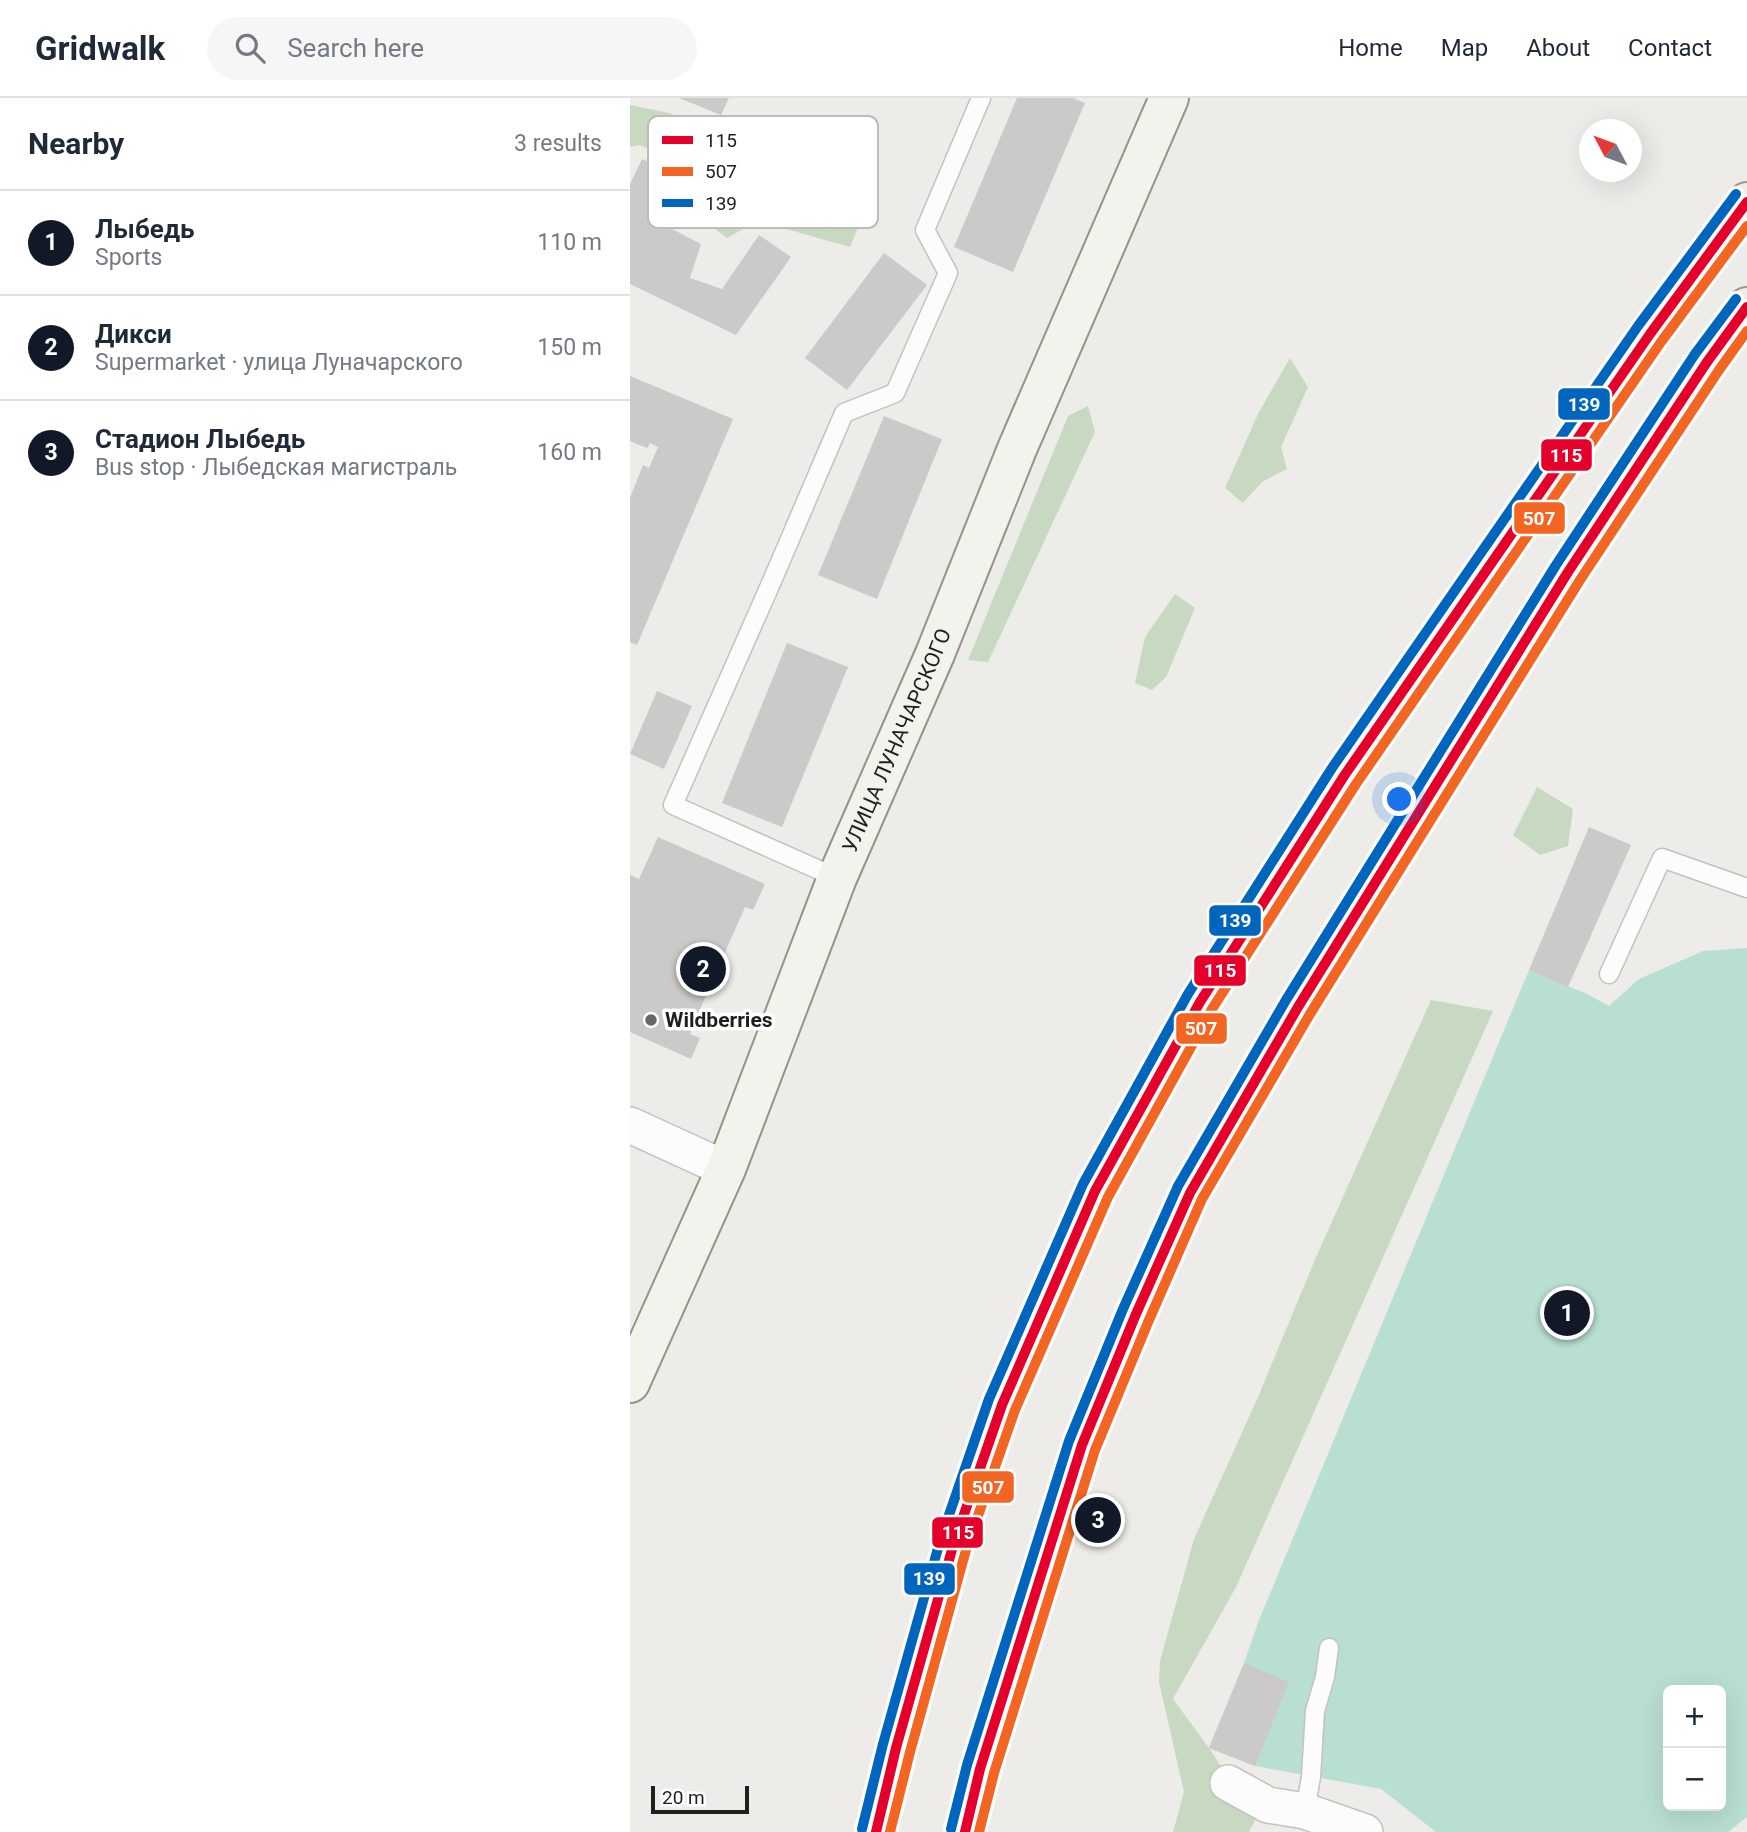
<!DOCTYPE html>
<html lang="en">
<head>
<meta charset="utf-8">
<style>
  :root { --surface:#fff; --page:#f6f6f7; --text:#1f2937; --muted:#747a83; --line:#e0e1e3; --accent:#111827 }
  body { margin:0; font-family:Roboto,sans-serif; background:var(--page); color:var(--text) }
  .controls { position:absolute; right:21px; bottom:21px; display:grid; overflow:hidden; border-radius:10px; box-shadow:0 7px 28px #0002 }
  .controls button { width:63px; height:63px; display:grid; place-items:center; padding:0; border:0; border-bottom:2px solid var(--line); background:var(--surface); color:var(--text); font:35px sans-serif }
  .compass { position:absolute; left:949px; top:21px; width:63px; height:63px; border-radius:50%; background:var(--surface); box-shadow:0 7px 28px #0002; rotate:311deg }
  .scale { position:absolute; left:21px; bottom:18px; width:98px; box-sizing:border-box; padding-left:7px; border:4px solid #1f1f1f; border-top:0; font-size:19px; line-height:24px; white-space:nowrap; color:#1f1f1f; -webkit-text-stroke:5px #fff; paint-order:stroke }
  .you { position:absolute; left:770px; top:702px; width:24px; height:24px; margin:-18px; border:5px solid #fff; border-radius:50%; background:#1a73e8; box-shadow:0 0 0 10px #1a73e833 }
  .badge { display:grid; place-items:center; width:46px; height:46px; border-radius:50%; background:var(--accent); color:#fff; font-size:23px; font-weight:700 }
  .pin { position:absolute; translate:-50% -50%; border:4px solid #fff; box-shadow:0 2px 7px #0006 }
  .list { margin:0; padding:0; list-style:none }
  h2 { display:flex; justify-content:space-between; align-items:center; height:91px; margin:0; padding:0 28px; font-size:30px }
  h2 small { font-size:23px; font-weight:400; color:var(--muted) }
  .list li { display:grid; grid-template-columns:46px 1fr auto; gap:21px; align-items:center; box-sizing:border-box; height:105px; padding:0 28px; border-top:2px solid var(--line) }
  .list b { display:block; font-size:26px; white-space:nowrap }
  .list p { margin:0; font-size:23px; white-space:nowrap; color:var(--muted) }
  .list em { font-size:23px; font-style:normal; color:var(--muted) }
  .icon { flex:none; width:38px; height:38px; fill:none; stroke:currentColor; stroke-width:2; stroke-linecap:round; stroke-linejoin:round }
  .map { position:relative; flex:none; width:1117px; height:1734px; overflow:hidden }
  header { display:flex; align-items:center; gap:42px; box-sizing:border-box; height:98px; padding:0 35px; background:var(--surface); border-bottom:2px solid var(--line) }
  header strong { font-size:33px }
  nav { display:flex; gap:38px; margin-inline-start:auto; font-size:24px }
  .search { width:490px; height:63px; background:var(--page); display:flex; align-items:center; gap:18px; box-sizing:border-box; padding:0 24px; border-radius:38px; color:var(--muted); font-size:26px }
  main { display:flex }
  aside { flex:1; background:var(--surface) }
  .map>svg:first-child { display:block }
  .forest { fill:#c8d9c1 }
  .pitch { fill:#b9dfd2; fill-rule:evenodd }
  .building { fill:#cccac8 }
  .lines { fill:none; stroke-linecap:round; stroke-linejoin:round }
  .lane-casing { stroke:#c3c2c1; stroke-width:21 }
  .street-casing { stroke:#c3c2c1; stroke-width:38 }
  .secondary-casing { stroke:#929583; stroke-width:42 }
  .primary-casing { stroke:#a19b88; stroke-width:42 }
  .lane { stroke:#fcfcfc; stroke-width:18 }
  .street { stroke:#fcfcfc; stroke-width:35 }
  .secondary { stroke:#f2f3ec; stroke-width:38 }
  .primary { stroke:#f0ede6; stroke-width:38 }
  .bus-1-casing { stroke:#fff; stroke-width:16 }
  .bus-2-casing { stroke:#fff; stroke-width:16 }
  .bus-3-casing { stroke:#fff; stroke-width:16 }
  .bus-1 { stroke:#e4002b; stroke-width:10 }
  .bus-2 { stroke:#f26522; stroke-width:10 }
  .bus-3 { stroke:#0065bd; stroke-width:10 }
  .poi-dot { fill:#676766; stroke:#fff; stroke-width:2.5 }
  .labels { text-anchor:middle; stroke-width:7; stroke-linejoin:round; paint-order:stroke }
  .street-label { font-size:21px; fill:#1f1f1f; stroke:#fff }
  .poi-label { font-size:21px; font-weight:bold; fill:#1f1f1f; stroke:#fff; text-anchor:start }
  .key { fill:#fff; stroke:#bcbcbc; stroke-width:2 }
  .key-label { font-size:19px; fill:#1f1f1f }
  .line-badge { stroke:#fff; stroke-width:2.5 }
  .badge-label { font-size:19px; text-anchor:middle; font-weight:bold; fill:#fff }
</style>
</head>
<body>
<header>
<strong>Gridwalk</strong>
<div class="search"><svg class="icon" aria-label="search" viewBox="0 0 24 24"><circle cx="10" cy="10" r="6"/><path d="M15 15l6 6"/></svg>Search here</div>
<nav><a>Home</a><a>Map</a><a>About</a><a>Contact</a></nav>
</header>
<main>
<aside>
<h2>Nearby<small>3 results</small></h2>
<ul class="list">
<li><span class="badge">1</span><div><b>Лыбедь</b><p>Sports</p></div><em>110 m</em></li>
<li><span class="badge">2</span><div><b>Дикси</b><p>Supermarket · улица Луначарского</p></div><em>150 m</em></li>
<li><span class="badge">3</span><div><b>Стадион Лыбедь</b><p>Bus stop · Лыбедская магистраль</p></div><em>160 m</em></li>
</ul>
</aside>
<div class="map">
<svg width="1117" height="1734" viewBox="0 0 1117 1734">
  <rect width="100%" height="100%" fill="#edece9"/>
  <g class="forest">
    <polygon points="0,7 39,15 148,62 189,65 225,104 229,127 220,149 128,123 97,140 57,110 63,72 10,47 0,49"/>
    <polygon points="660,260 678,289 651,349 657,371 632,384 613,405 595,390 628,316"/>
    <polygon points="458,308 465,334 358,564 338,562 438,318"/>
    <polygon points="545,496 565,510 536,579 522,592 505,585 515,539"/>
    <polygon points="907,689 943,711 938,748 910,757 883,737"/>
    <polygon points="801,902 863,913 606,1489 543,1601 579,1650 626,1720 619,1734 543,1734 554,1694 529,1584 530,1563 564,1441 628,1299 687,1157"/>
  </g>
  <path class="pitch" d="M1117,850V1719L1098,1734H806L751,1691L625,1668L579,1650L614,1565L629,1522L899,872L957,896L979,908L1009,881L1073,853ZM1038,1592H1091V1708H1038Z"/>
  <g class="building">
    <polygon points="49,0 99,0 91,17"/>
    <polygon points="387,0 443,0 455,5 383,174 324,149"/>
    <polygon points="12,61 46,77 17,118 71,146 60,180 92,191 129,137 161,159 106,237 0,186 0,86"/>
    <polygon points="254,155 297,187 217,292 175,260"/>
    <polygon points="0,278 103,321 7,547 0,544 0,400 13,367 19,370 28,349 20,345 17,350 0,343"/>
    <polygon points="254,318 312,341 247,501 188,477"/>
    <polygon points="157,545 218,569 152,729 92,705"/>
    <polygon points="27,593 62,608 34,671 0,656"/>
    <polygon points="959,729 1001,747 938,889 899,872"/>
    <polygon points="28,739 135,786 123,812 115,809 64,925 60,936 70,940 61,961 0,934 0,777 9,781"/>
    <polygon points="614,1565 659,1584 625,1668 579,1650"/>
  </g>
  <g class="lines">
    <defs>
      <g id="lane">
        <polyline points="207,780 43,707 142,483 214,315 265,295 318,175 295,132 351,0"/>
        <polyline points="979,876 1032,760 1117,790"/>
        <polyline points="675,1713 681,1679 685,1613 695,1579 699,1550"/>
      </g>
      <g id="street">
        <polyline points="0,1027 96,1071"/>
        <polyline points="598,1685 638,1707 675,1713 735,1734"/>
      </g>
      <g id="secondary">
        <path id="s1" d="M0,1285L96,1071L207,780L305,556L387,351L539,0"/>
      </g>
      <g id="primary">
        <polyline points="246,1734 266,1650 323,1448 372,1307 465,1093 570,904 714,678 1020,236 1117,104"/>
        <polyline points="335,1734 350,1671 452,1347 506,1216 560,1095 668,909 938,474 1077,264 1117,209"/>
      </g>
    </defs>
    <use href="#lane" class="lane-casing"/>
    <use href="#street" class="street-casing"/>
    <use href="#secondary" class="secondary-casing"/>
    <use href="#primary" class="primary-casing"/>
    <use href="#lane" class="lane"/>
    <use href="#street" class="street"/>
    <use href="#secondary" class="secondary"/>
    <use href="#primary" class="primary"/>
    <defs>
      <g id="bus-1">
        <polyline points="246,1734 266,1650 323,1448 372,1307 465,1093 570,904 714,678 1020,236 1117,104"/>
        <polyline points="335,1734 350,1671 452,1347 506,1216 560,1095 668,909 938,474 1077,264 1117,209"/>
      </g>
      <g id="bus-2">
        <polyline points="260,1734 280,1654 336,1452 385,1312 478,1099 582,911 726,686 1031,244 1117,128"/>
        <polyline points="349,1734 364,1675 465,1352 519,1222 572,1101 680,916 950,482 1089,272 1117,233"/>
      </g>
      <g id="bus-3">
        <polyline points="232,1731 253,1646 310,1443 359,1301 453,1086 558,896 702,670 1008,228 1106,96"/>
        <polyline points="321,1731 337,1667 439,1343 493,1211 548,1088 656,902 926,467 1065,256 1106,201"/>
      </g>
    </defs>
    <use href="#bus-1" class="bus-1-casing"/>
    <use href="#bus-2" class="bus-2-casing"/>
    <use href="#bus-3" class="bus-3-casing"/>
    <use href="#bus-1" class="bus-1"/>
    <use href="#bus-2" class="bus-2"/>
    <use href="#bus-3" class="bus-3"/>
  </g>
  <circle class="poi-dot" cx="21" cy="922" r="7"/>
  <g class="labels">
    <g class="street-label">
      <text dy="7" stroke="none"><textPath href="#s1" startOffset="696">УЛИЦА ЛУНАЧАРСКОГО</textPath></text>
    </g>
    <g class="poi-label">
      <text x="35" y="929">Wildberries</text>
    </g>
  </g>
  <rect x="18" y="18" width="230" height="112" rx="10" class="key"/>
  <rect x="32" y="38" width="31" height="8" fill="#e4002b"/>
  <rect x="32" y="69" width="31" height="9" fill="#f26522"/>
  <rect x="32" y="101" width="31" height="8" fill="#0065bd"/>
  <g class="key-label">
    <text x="75" y="49">115</text>
    <text x="75" y="80">507</text>
    <text x="75" y="112">139</text>
  </g>
  <g class="line-badge">
    <rect x="927" y="289" width="54" height="34" rx="7" fill="#0065bd"/>
    <rect x="910" y="340" width="53" height="34" rx="7" fill="#e4002b"/>
    <rect x="883" y="403" width="53" height="34" rx="7" fill="#f26522"/>
    <rect x="578" y="806" width="54" height="33" rx="7" fill="#0065bd"/>
    <rect x="563" y="856" width="54" height="33" rx="7" fill="#e4002b"/>
    <rect x="545" y="914" width="53" height="33" rx="7" fill="#f26522"/>
    <rect x="331" y="1372" width="54" height="34" rx="7" fill="#f26522"/>
    <rect x="301" y="1418" width="53" height="33" rx="7" fill="#e4002b"/>
    <rect x="273" y="1464" width="53" height="34" rx="7" fill="#0065bd"/>
  </g>
  <g class="badge-label">
    <text x="954" y="313">139</text>
    <text x="936" y="364">115</text>
    <text x="909" y="427">507</text>
    <text x="605" y="829">139</text>
    <text x="590" y="879">115</text>
    <text x="571" y="937">507</text>
    <text x="358" y="1396">507</text>
    <text x="328" y="1441">115</text>
    <text x="299" y="1487">139</text>
  </g>
</svg>
<div class="controls">
<button>+</button>
<button>−</button>
</div>
<svg class="compass" viewBox="-18 -18 36 36"><path d="M0-13l5 13h-10z" fill="#e53935"/><path d="M0 13l5-13h-10z" fill="#747a83"/></svg>
<div class="scale">20 m</div>
<div class="you"></div>
<div class="pin badge" style="left:937px;top:1215px">1</div>
<div class="pin badge" style="left:73px;top:871px">2</div>
<div class="pin badge" style="left:468px;top:1422px">3</div>
</div>
</main>
</body>
</html>
